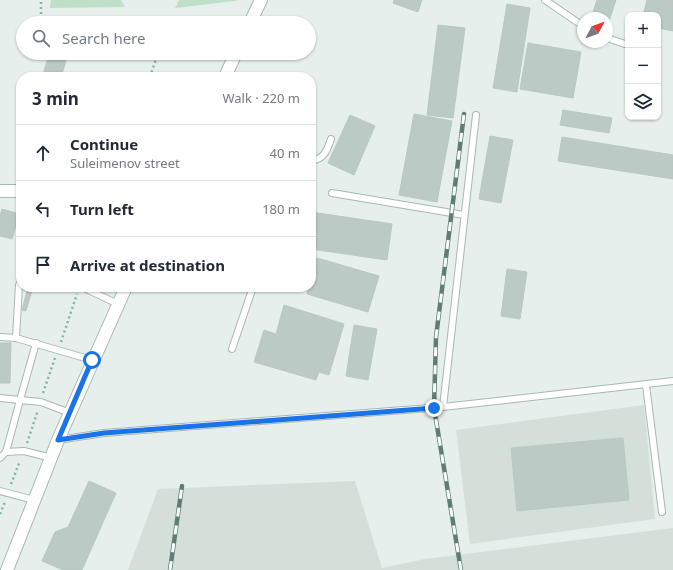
<!DOCTYPE html>
<html lang="en">
<head>
<meta charset="utf-8">
<style>
  :root { --surface:#fff; --page:#f6f6f7; --text:#1f2937; --muted:#747a83; --line:#e0e1e3 }
  body { margin:0; font-family:"Noto Sans",sans-serif; background:var(--page); color:var(--text) }
  .controls { position:absolute; right:12px; top:12px; display:grid; overflow:hidden; border-radius:8px; box-shadow:0 1px 3px #0004 }
  .controls button { width:36px; height:36px; display:grid; place-items:center; padding:0; border:0; border-bottom:1px solid var(--line); background:var(--surface); color:var(--text); font:20px sans-serif }
  .compass { position:absolute; left:577px; top:12px; width:36px; height:36px; border-radius:50%; background:var(--surface); box-shadow:0 1px 3px #0004; rotate:49deg }
  .stop { position:absolute; width:12px; height:12px; margin:-9px; border:3px solid #1a73e8; border-radius:50%; background:#fff }
  .stop.end { background:#1a73e8; border-color:#fff; box-shadow:0 1px 4px #0008 }
  .list { margin:0; padding:0; list-style:none }
  h2 { display:flex; justify-content:space-between; align-items:center; height:52px; margin:0; padding:0 16px; font-size:17px }
  h2 small { font-size:13px; font-weight:400; color:var(--muted) }
  .list li { display:grid; grid-template-columns:26px 1fr auto; gap:12px; align-items:center; box-sizing:border-box; height:56px; padding:0 16px; border-top:1px solid var(--line) }
  .list b { display:block; font-size:15px; white-space:nowrap }
  .list p { margin:0; font-size:13px; white-space:nowrap; color:var(--muted) }
  .list em { font-size:13px; font-style:normal; color:var(--muted) }
  .icon { flex:none; width:22px; height:22px; fill:none; stroke:currentColor; stroke-width:2; stroke-linecap:round; stroke-linejoin:round }
  .map { position:relative; flex:none; width:673px; height:570px; overflow:hidden }
  .search { position:absolute; background:var(--surface); box-shadow:0 1px 3px #0004; left:16px; top:16px; width:300px; height:44px; display:flex; align-items:center; gap:10px; box-sizing:border-box; padding:0 14px; border-radius:22px; color:var(--muted); font-size:15px }
  .panel { position:absolute; background:var(--surface); box-shadow:0 1px 3px #0004; left:16px; top:72px; width:300px; height:220px; border-radius:16px }
  .map>svg:first-child { display:block }
  .built { fill:#d4dfda }
  .green { fill:#bfe0c8 }
  .building { fill:#bbcac4; stroke:#b8c9c2 }
  .lines { fill:none; stroke-linecap:round; stroke-linejoin:round }
  .lane-casing { stroke:#a8b8b2; stroke-width:8 }
  .street-casing { stroke:#a8b8b2; stroke-width:14 }
  .secondary-casing { stroke:#a4bbb3; stroke-width:14 }
  .path { stroke:#86b3a5; stroke-width:2.5; stroke-dasharray:2 3; stroke-linecap:butt }
  .lane { stroke:#fff; stroke-width:6 }
  .street { stroke:#fff; stroke-width:12 }
  .secondary { stroke:#fff; stroke-width:12 }
  .rail-casing { stroke:#5f7d75; stroke-width:4.5 }
  .rail { stroke:#f7fbf9; stroke-width:3; stroke-dasharray:9; stroke-linecap:butt }
  .route { stroke:#1a73e8; stroke-width:5 }
</style>
</head>
<body>
<div class="map">
<svg width="673" height="570" viewBox="0 0 673 570">
  <rect width="100%" height="100%" fill="#e6efeb"/>
  <g class="built">
    <polygon points="644,405 655,519 470,544 456,430"/>
    <polygon points="355,481 382,568 425,559 673,528 673,570 128,570 158,489"/>
  </g>
  <g class="green">
    <polygon points="51,0 121,0 125,7 50,8"/>
    <polygon points="179,0 240,0 234,1 175,8"/>
  </g>
  <g class="building">
    <polygon points="394,0 422,0 418,12 393,3"/>
    <polygon points="597,0 616,0 608,24 607,18 591,18"/>
    <polygon points="647,0 673,0 673,31 658,28 658,15 643,15"/>
    <polygon points="507,4 530,8 517,92 493,88"/>
    <polygon points="438,25 465,28 453,118 427,115"/>
    <polygon points="528,43 581,52 573,98 520,89"/>
    <polygon points="49,55 66,61 61,77 42,77"/>
    <polygon points="563,110 612,118 609,133 560,125"/>
    <polygon points="414,114 452,121 437,202 399,195"/>
    <polygon points="350,115 375,126 354,175 328,163"/>
    <polygon points="490,136 513,140 501,203 479,199"/>
    <polygon points="562,137 673,155 673,179 558,161"/>
    <polygon points="21,155 21,173 16,172"/>
    <polygon points="2,209 19,214 12,239 0,236 0,216"/>
    <polygon points="311,212 392,224 387,260 311,249"/>
    <polygon points="317,258 379,276 368,312 307,294 309,287 311,287 311,279"/>
    <polygon points="507,269 527,272 520,319 501,316"/>
    <polygon points="28,287 33,287 26,311 22,310"/>
    <polygon points="275,287 286,287 284,292"/>
    <polygon points="284,305 344,324 329,375 319,372 316,380 254,362 264,330 276,334"/>
    <polygon points="354,325 377,329 368,380 346,376"/>
    <polygon points="0,343 11,343 10,383 0,383"/>
    <polygon points="623,438 629,500 517,511 511,448"/>
    <polygon points="89,481 116,493 82,570 63,570 42,561 55,532 68,527"/>
  </g>
  <g class="lines">
    <defs>
      <g id="lane">
        <polyline points="545,0 583,26"/>
        <polyline points="607,38 628,45"/>
        <path d="M311,161C324,159 327,151 331,139"/>
        <polyline points="332,193 464,215"/>
        <polyline points="82,287 118,304"/>
        <polyline points="0,337 16,338 19,285 21,282"/>
        <polyline points="16,338 92,360"/>
        <polyline points="232,349 253,287"/>
        <polyline points="646,385 662,512"/>
        <polyline points="0,398 20,400 36,343"/>
        <polyline points="443,407 476,115"/>
        <polyline points="58,440 104,433 443,407 673,381"/>
        <polyline points="6,452 24,451 52,458"/>
        <polyline points="0,458 6,452 20,400 41,402 70,413"/>
        <polyline points="0,491 34,500"/>
      </g>
      <polyline id="street" points="0,191 21,191"/>
      <g id="secondary">
        <polyline points="250,23 261,0"/>
        <polyline points="225,77 236,53"/>
        <polyline points="7,570 58,440 126,287"/>
      </g>
    </defs>
    <use href="#lane" class="lane-casing"/>
    <use href="#street" class="street-casing"/>
    <use href="#secondary" class="secondary-casing"/>
    <g class="path">
      <polyline points="41,14 41,0"/>
      <polyline points="150,77 158,53"/>
      <polyline points="61,342 77,294"/>
      <polyline points="43,393 55,358"/>
      <polyline points="27,443 38,410"/>
      <polyline points="11,484 20,461"/>
      <polyline points="0,514 5,502"/>
    </g>
    <use href="#lane" class="lane"/>
    <use href="#street" class="street"/>
    <use href="#secondary" class="secondary"/>
    <defs>
      <g id="rail">
        <polyline points="170,570 182,486"/>
        <polyline points="461,570 434,408 436,337 464,114"/>
      </g>
    </defs>
    <use href="#rail" class="rail-casing"/>
    <use href="#rail" class="rail"/>
  </g>
  <g class="lines">
    <polyline class="route" points="92,360 58,440 104,433 434,408"/>
  </g>
</svg>
<div class="controls">
<button>+</button>
<button>−</button>
<button><svg class="icon" aria-label="layers" viewBox="0 0 24 24"><path d="M12 4l9 5-9 5-9-5zM3 14l9 5 9-5"/></svg></button>
</div>
<svg class="compass" viewBox="-18 -18 36 36"><path d="M0-13l5 13h-10z" fill="#e53935"/><path d="M0 13l5-13h-10z" fill="#747a83"/></svg>
<div class="stop" style="left:92px;top:360px"></div>
<div class="stop end" style="left:434px;top:408px"></div>
<div class="search"><svg class="icon" aria-label="search" viewBox="0 0 24 24"><circle cx="10" cy="10" r="6"/><path d="M15 15l6 6"/></svg>Search here</div>
<section class="panel">
<h2>3 min<small>Walk · 220 m</small></h2>
<ul class="list">
<li><svg class="icon" aria-label="ahead" viewBox="0 0 24 24"><path d="M12 20V5M6 11l6-6 6 6"/></svg><div><b>Continue</b><p>Suleimenov street</p></div><em>40 m</em></li>
<li><svg class="icon" aria-label="left" viewBox="0 0 24 24"><path d="M17 20v-9H6M10 6l-5 5 5 5"/></svg><div><b>Turn left</b></div><em>180 m</em></li>
<li><svg class="icon" aria-label="arrive" viewBox="0 0 24 24"><path d="M6 21V4h12l-3 4 3 4H6"/></svg><div><b>Arrive at destination</b></div></li>
</ul>
</section>
</div>
</body>
</html>
